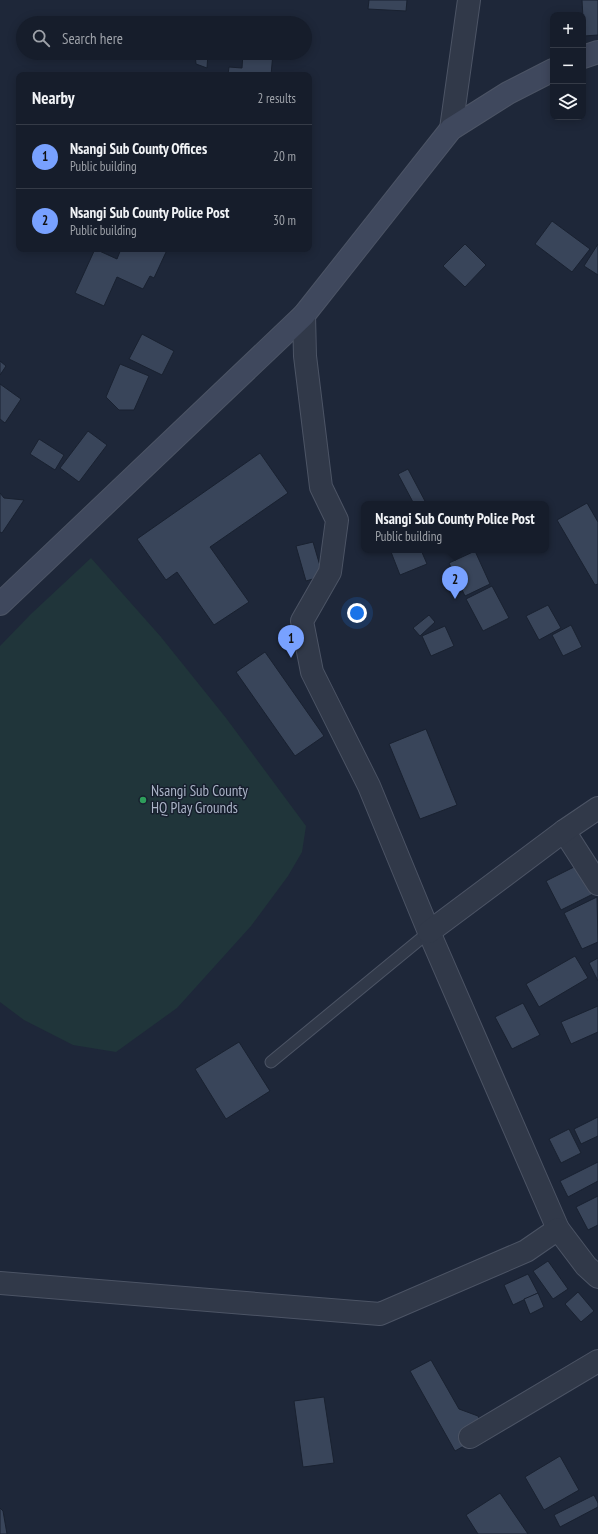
<!DOCTYPE html>
<html lang="en">
<head>
<meta charset="utf-8">
<style>
  :root { --surface:#161d2b; --page:#1f2633; --text:#f1f3f6; --muted:#9ea2a9; --line:#353b47; --accent:#78a1ff }
  body { margin:0; font-family:"PT Sans Narrow",sans-serif; background:var(--page); color:var(--text) }
  .controls { position:absolute; right:12px; top:12px; display:grid; overflow:hidden; border-radius:8px; box-shadow:0 2px 10px #0003 }
  .controls button { width:36px; height:36px; display:grid; place-items:center; padding:0; border:0; border-bottom:1px solid var(--line); background:var(--surface); color:var(--text); font:20px sans-serif }
  .you { position:absolute; left:357px; top:613px; width:14px; height:14px; margin:-10px; border:3px solid #fff; border-radius:50%; background:#1a73e8; box-shadow:0 0 0 6px #1a73e833 }
  .badge { display:grid; place-items:center; width:26px; height:26px; border-radius:50%; background:var(--accent); color:#111; font-size:13px; font-weight:700 }
  .pin { position:absolute; translate:-50% -33px; filter:drop-shadow(0 1px 2px #0008) }
  .pin::after { content:''; position:absolute; top:21px; width:14px; height:12px; background:inherit; clip-path:polygon(0 0,100% 0,50% 100%) }
  .popup { position:absolute; left:361px; top:501px; width:188px; height:52px; box-sizing:border-box; display:grid; place-content:center; border-radius:8px; background:var(--surface); filter:drop-shadow(0 1px 3px #0005); font-size:13px; white-space:nowrap; color:var(--muted) }
  .popup b { font-size:15px; color:var(--text) }
  .popup::after { content:''; position:absolute; left:50%; top:100%; margin-left:-8px; border:8px solid transparent; border-top-color:var(--surface) }
  .list { margin:0; padding:0; list-style:none }
  h2 { display:flex; justify-content:space-between; align-items:center; height:52px; margin:0; padding:0 16px; font-size:17px }
  h2 small { font-size:13px; font-weight:400; color:var(--muted) }
  .list li { display:grid; grid-template-columns:26px 1fr auto; gap:12px; align-items:center; box-sizing:border-box; height:64px; padding:0 16px; border-top:1px solid var(--line) }
  .list b { display:block; font-size:15px; white-space:nowrap }
  .list p { margin:0; font-size:13px; white-space:nowrap; color:var(--muted) }
  .list em { font-size:13px; font-style:normal; color:var(--muted) }
  .icon { flex:none; width:22px; height:22px; fill:none; stroke:currentColor; stroke-width:2; stroke-linecap:round; stroke-linejoin:round }
  .map { position:relative; flex:none; width:598px; height:1534px; overflow:hidden }
  .search { position:absolute; background:var(--surface); box-shadow:0 2px 10px #0003; left:16px; top:16px; width:296px; height:44px; display:flex; align-items:center; gap:10px; box-sizing:border-box; padding:0 14px; border-radius:22px; color:var(--muted); font-size:15px }
  .panel { position:absolute; background:var(--surface); box-shadow:0 2px 10px #0003; left:16px; top:72px; width:296px; height:180px; border-radius:8px }
  .map>svg:first-child { display:block }
  .green { fill:#20353a }
  .building { fill:#39455a; stroke:#192130 }
  .lines { fill:none; stroke-linecap:round; stroke-linejoin:round }
  .lane-casing { stroke:#4c5465; stroke-width:13 }
  .street-casing { stroke:#4c5465; stroke-width:24 }
  .secondary-casing { stroke:#4c5465; stroke-width:24 }
  .lane { stroke:#313949; stroke-width:11 }
  .street { stroke:#313949; stroke-width:22 }
  .secondary { stroke:#3f485d; stroke-width:22 }
  .leisure-dot { fill:#2e9e5b; stroke:#171f2e; stroke-width:1.5 }
  .labels { text-anchor:middle; stroke-width:3; stroke-linejoin:round; paint-order:stroke }
  .poi-label { font-size:15px; fill:#abb4c7; stroke:#171f2e; text-anchor:start }
</style>
</head>
<body>
<div class="map">
<svg width="598" height="1534" viewBox="0 0 598 1534">
  <rect width="100%" height="100%" fill="#1e2739"/>
  <polygon class="green" points="91,558 161,637 226,718 306,826 302,852 288,876 251,926 177,1008 116,1052 73,1045 24,1020 0,1002 0,646 31,614"/>
  <g class="building">
    <polygon points="369,0 407,0 406,11 368,9"/>
    <polygon points="582,0 598,0 598,35 584,36"/>
    <polygon points="195,53 208,53 207,68 196,64"/>
    <polygon points="243,53 273,53 271,75 228,75 229,67 242,68"/>
    <polygon points="552,221 590,249 572,272 535,244"/>
    <polygon points="465,244 486,265 465,287 443,266"/>
    <polygon points="598,244 598,275 584,266"/>
    <polygon points="95,249 117,259 121,249 167,250 154,278 150,276 143,289 117,277 104,306 75,293"/>
    <polygon points="142,334 174,351 162,375 129,359"/>
    <polygon points="0,361 6,366 0,375"/>
    <polygon points="120,364 149,376 134,410 119,410 106,397"/>
    <polygon points="0,384 21,399 5,423 0,419"/>
    <polygon points="88,431 107,445 79,482 60,468"/>
    <polygon points="39,439 64,455 55,470 30,454"/>
    <polygon points="260,453 288,493 210,547 249,602 214,625 177,572 166,580 137,539"/>
    <polygon points="408,469 426,503 424,504 414,504 398,474"/>
    <polygon points="0,493 4,498 24,500 2,533 0,532"/>
    <polygon points="587,503 598,522 598,584 595,585 557,520"/>
    <polygon points="313,542 323,576 306,581 296,546"/>
    <polygon points="396,550 421,550 427,564 400,575 391,552"/>
    <polygon points="475,551 490,584 465,596 449,563"/>
    <polygon points="492,586 509,618 483,631 466,599"/>
    <polygon points="548,605 561,628 539,640 526,616"/>
    <polygon points="429,615 435,622 420,636 413,628"/>
    <polygon points="571,625 582,647 563,656 552,635"/>
    <polygon points="445,626 454,646 431,656 422,636"/>
    <polygon points="265,652 324,736 295,756 236,672"/>
    <polygon points="426,729 457,805 420,819 389,744"/>
    <polygon points="580,864 595,893 561,910 546,881"/>
    <polygon points="597,897 598,942 582,949 564,913"/>
    <polygon points="575,956 588,978 539,1007 526,984"/>
    <polygon points="598,958 598,981 589,963"/>
    <polygon points="523,1003 540,1035 512,1049 495,1017"/>
    <polygon points="598,1006 598,1032 571,1044 561,1022"/>
    <polygon points="239,1042 270,1091 226,1119 195,1069"/>
    <polygon points="598,1117 598,1136 581,1144 574,1129"/>
    <polygon points="569,1129 581,1153 561,1163 549,1139"/>
    <polygon points="598,1162 598,1181 568,1197 560,1181"/>
    <polygon points="598,1196 598,1225 588,1230 576,1207"/>
    <polygon points="548,1261 568,1289 553,1299 533,1271"/>
    <polygon points="528,1274 538,1293 513,1305 504,1285"/>
    <polygon points="578,1292 594,1311 581,1322 565,1304"/>
    <polygon points="538,1293 544,1307 530,1314 524,1299"/>
    <polygon points="431,1360 459,1409 478,1416 487,1433 455,1451 410,1371"/>
    <polygon points="324,1397 334,1463 303,1467 294,1401"/>
    <polygon points="560,1456 579,1490 544,1510 525,1477"/>
    <polygon points="500,1493 528,1534 478,1534 466,1515"/>
    <polygon points="594,1495 598,1503 598,1507 560,1527 554,1515"/>
    <polygon points="0,1508 3,1511 7,1534 0,1534"/>
  </g>
  <g class="lines">
    <defs>
      <polyline id="lane" points="271,1062 429,932"/>
      <g id="street">
        <polyline points="451,129 469,0"/>
        <polyline points="304,315 305,356 321,487 337,520 330,572 302,621 312,672 369,786 429,932 558,1229"/>
        <polyline points="564,831 598,884"/>
        <polyline points="429,932 564,831 598,808"/>
        <polyline points="0,1283 380,1314 526,1251 558,1229 586,1266 598,1277"/>
        <polyline points="470,1437 598,1361"/>
      </g>
      <g id="secondary">
        <polyline points="583,57 598,52"/>
        <polyline points="0,604 304,315 451,129 508,93 553,70"/>
      </g>
    </defs>
    <use href="#lane" class="lane-casing"/>
    <use href="#street" class="street-casing"/>
    <use href="#secondary" class="secondary-casing"/>
    <use href="#lane" class="lane"/>
    <use href="#street" class="street"/>
    <use href="#secondary" class="secondary"/>
  </g>
  <circle class="leisure-dot" cx="143" cy="800" r="4"/>
  <g class="labels">
    <g class="poi-label">
      <text x="151" y="796">Nsangi Sub County<tspan x="151" dy="17">HQ Play Grounds</tspan></text>
    </g>
  </g>
</svg>
<div class="controls">
<button>+</button>
<button>−</button>
<button><svg class="icon" aria-label="layers" viewBox="0 0 24 24"><path d="M12 4l9 5-9 5-9-5zM3 14l9 5 9-5"/></svg></button>
</div>
<div class="you"></div>
<div class="pin badge" style="left:291px;top:658px">1</div>
<div class="pin badge" style="left:455px;top:599px">2</div>
<div class="popup"><b>Nsangi Sub County Police Post</b>Public building</div>
<div class="search"><svg class="icon" aria-label="search" viewBox="0 0 24 24"><circle cx="10" cy="10" r="6"/><path d="M15 15l6 6"/></svg>Search here</div>
<section class="panel">
<h2>Nearby<small>2 results</small></h2>
<ul class="list">
<li><span class="badge">1</span><div><b>Nsangi Sub County Offices</b><p>Public building</p></div><em>20 m</em></li>
<li><span class="badge">2</span><div><b>Nsangi Sub County Police Post</b><p>Public building</p></div><em>30 m</em></li>
</ul>
</section>
</div>
</body>
</html>
